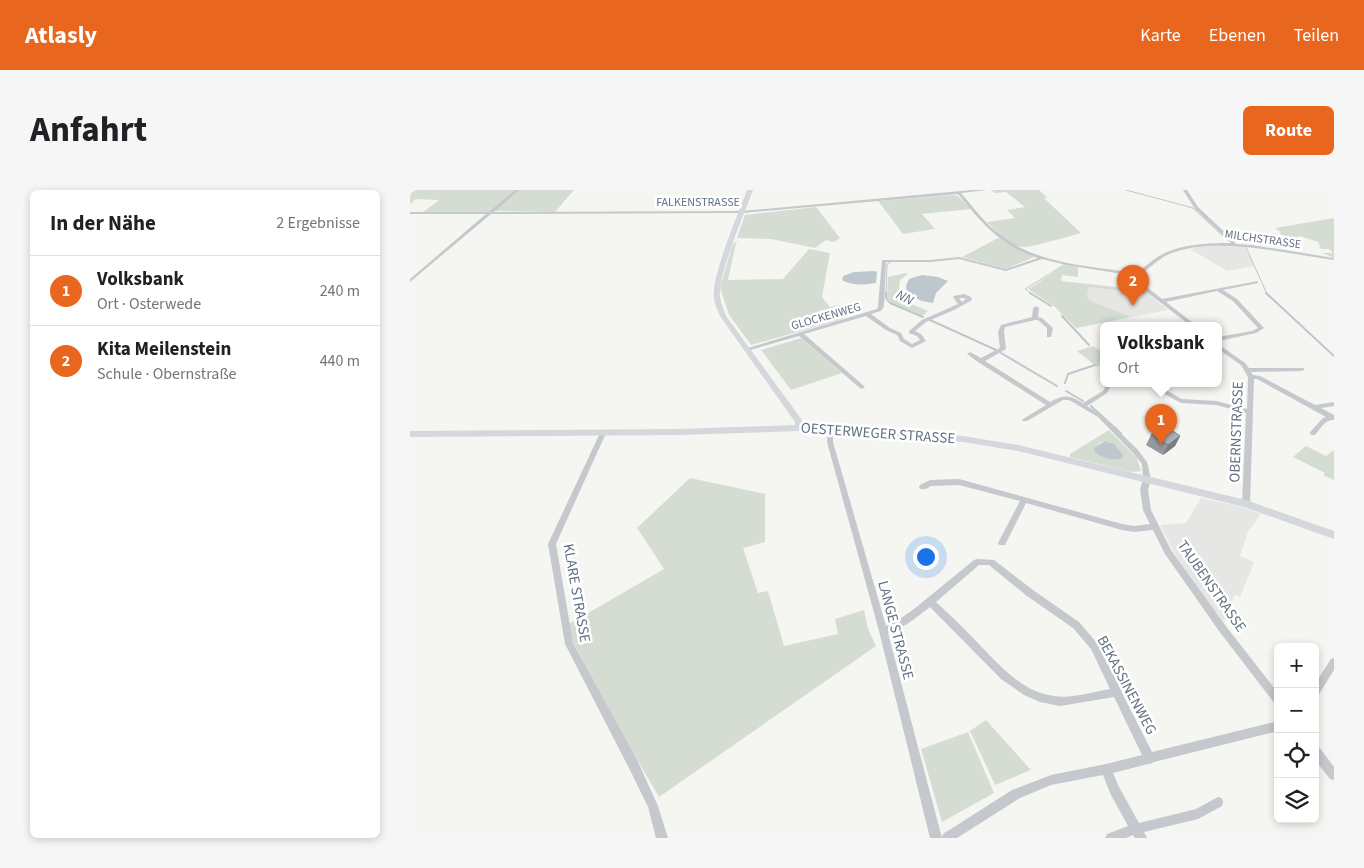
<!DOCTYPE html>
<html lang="de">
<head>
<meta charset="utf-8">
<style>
  :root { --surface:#fff; --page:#f6f6f6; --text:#202124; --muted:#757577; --line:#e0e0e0; --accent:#e9661e }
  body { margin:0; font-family:"Source Sans 3",sans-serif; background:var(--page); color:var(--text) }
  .controls { position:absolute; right:15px; bottom:15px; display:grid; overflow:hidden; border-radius:8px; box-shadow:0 2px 8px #0003 }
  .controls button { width:45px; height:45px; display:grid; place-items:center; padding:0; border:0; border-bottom:1px solid var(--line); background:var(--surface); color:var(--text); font:25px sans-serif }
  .you { position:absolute; left:515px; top:366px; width:18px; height:18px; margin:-12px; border:4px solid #fff; border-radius:50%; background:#1a73e8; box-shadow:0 0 0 8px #1a73e833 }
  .badge { display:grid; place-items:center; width:32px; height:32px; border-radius:50%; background:var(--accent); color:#fff; font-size:16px; font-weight:700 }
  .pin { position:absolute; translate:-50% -41px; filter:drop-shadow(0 1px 2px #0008) }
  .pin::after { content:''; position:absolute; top:26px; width:18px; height:15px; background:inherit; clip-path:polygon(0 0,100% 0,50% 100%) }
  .popup { position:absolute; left:690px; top:132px; width:122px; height:65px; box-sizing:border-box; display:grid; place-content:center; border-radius:8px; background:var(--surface); filter:drop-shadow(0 1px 4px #0005); font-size:16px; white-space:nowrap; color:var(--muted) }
  .popup b { font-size:19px; color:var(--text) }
  .popup::after { content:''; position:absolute; left:50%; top:100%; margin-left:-10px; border:10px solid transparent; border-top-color:var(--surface) }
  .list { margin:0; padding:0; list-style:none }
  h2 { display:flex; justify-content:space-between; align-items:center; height:65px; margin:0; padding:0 20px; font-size:21px }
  h2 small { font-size:16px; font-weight:400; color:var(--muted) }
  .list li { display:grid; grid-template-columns:32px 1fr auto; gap:15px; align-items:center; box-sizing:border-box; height:70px; padding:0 20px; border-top:1px solid var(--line) }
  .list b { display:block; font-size:19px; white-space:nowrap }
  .list p { margin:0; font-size:16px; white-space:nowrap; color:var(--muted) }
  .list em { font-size:16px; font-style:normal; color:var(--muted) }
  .icon { flex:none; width:28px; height:28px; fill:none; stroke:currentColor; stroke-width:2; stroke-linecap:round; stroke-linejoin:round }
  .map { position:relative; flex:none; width:924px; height:648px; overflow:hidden; border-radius:8px }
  header { display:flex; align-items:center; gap:30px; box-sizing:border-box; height:70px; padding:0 25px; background:var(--accent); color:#fff }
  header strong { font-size:24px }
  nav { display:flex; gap:28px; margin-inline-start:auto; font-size:18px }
  .intro { display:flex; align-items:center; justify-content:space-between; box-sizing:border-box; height:120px; padding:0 30px }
  h1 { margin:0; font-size:35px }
  .button { padding:12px 22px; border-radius:8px; background:var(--accent); color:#fff; font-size:18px; font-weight:700 }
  main { display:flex; gap:30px; padding:0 30px }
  aside { flex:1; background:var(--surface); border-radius:8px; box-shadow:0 2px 8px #0003 }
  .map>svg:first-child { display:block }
  .built { fill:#e6e7e5 }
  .green { fill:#d5ddd3; fill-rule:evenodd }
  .water { fill:#bec7ce }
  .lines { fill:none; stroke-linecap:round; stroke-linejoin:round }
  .stream-far2 { stroke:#bec7ce; stroke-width:1 }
  .stream-far1 { stroke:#bec7ce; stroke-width:2 }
  .stream { stroke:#bec7ce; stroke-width:2.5 }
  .street { fill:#c5c8cc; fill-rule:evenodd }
  .secondary { fill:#d4d8dc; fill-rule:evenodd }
  .wall { fill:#93999e }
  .shaded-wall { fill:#787d81 }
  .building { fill:#abb2b8; stroke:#787d81 }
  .labels { text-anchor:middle; stroke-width:5; stroke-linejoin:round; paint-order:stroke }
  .far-street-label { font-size:12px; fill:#637284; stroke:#fff }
  .far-water-label { font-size:14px; font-style:italic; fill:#5f7381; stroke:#fff }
  .street-label { font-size:15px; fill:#637284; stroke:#fff }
</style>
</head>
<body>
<header>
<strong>Atlasly</strong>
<nav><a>Karte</a><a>Ebenen</a><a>Teilen</a></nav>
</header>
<div class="intro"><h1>Anfahrt</h1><a class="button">Route</a></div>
<main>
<aside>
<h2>In der Nähe<small>2 Ergebnisse</small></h2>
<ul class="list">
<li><span class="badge">1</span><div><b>Volksbank</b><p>Ort · Osterwede</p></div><em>240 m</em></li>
<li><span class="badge">2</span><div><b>Kita Meilenstein</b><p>Schule · Obernstraße</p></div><em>440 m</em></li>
</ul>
</aside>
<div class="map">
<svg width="924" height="648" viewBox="0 0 924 648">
  <rect width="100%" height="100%" fill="#f5f6f2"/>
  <g class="built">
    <polygon points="805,54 834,55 844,76 817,81 780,59"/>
    <polygon points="679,97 738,104 758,120 721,127 682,111 677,107"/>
    <polygon points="791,308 832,317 851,324 838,342 830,366 844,372 830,407 825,405 814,432 789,401 763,361 750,335 776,333"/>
  </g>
  <g class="green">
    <polygon points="0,0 105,0 80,22 13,22 29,10 6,9 0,14"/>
    <polygon points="108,0 164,0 145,22 84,21"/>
    <path d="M581,0H629L637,7L634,8L671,43C660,46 620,58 612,57C599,56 586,41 577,32L605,28L597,20L615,17L596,2L585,3Z"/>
    <polygon points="543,5 548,6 561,19 512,24 525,39 493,44 468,11"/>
    <polygon points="406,17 430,48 424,52 416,50 405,58 361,49 327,48 335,25"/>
    <polygon points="924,28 924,68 913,63 923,63 919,59 911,59 908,52 890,46 885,48 869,44 871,42 865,38"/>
    <polygon points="588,48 623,65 624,67 596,79 552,67"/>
    <polygon points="329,51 326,53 318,90 373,89 399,59 420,63 412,107 420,117 430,115 436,122 433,129 341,155 319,125 310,98 323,53"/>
    <polygon points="655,75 668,77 668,87 652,85 651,91 733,100 738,104 679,97 677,107 682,111 721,127 666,138 645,117 618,99"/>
    <path d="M496,83L498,84L490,90C486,112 501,113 518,121L512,126L482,113L477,107L478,87Z"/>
    <polygon points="391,148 432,183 381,200 351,160"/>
    <polygon points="683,156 693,162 693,173 687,177 667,161"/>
    <path d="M699,240L727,268L731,281L721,282L660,267V264ZM695,251C704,252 711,261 711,269L706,270L693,267L688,254Z"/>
    <polygon points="896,256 916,266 924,260 924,290 913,285 915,283 883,267"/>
    <polygon points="280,288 355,304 355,352 333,358 348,403 358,401 374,456 428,444 425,429 454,420 458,439 466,456 249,607 200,524 163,452 159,434 254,379 227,338"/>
    <polygon points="576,530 621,580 585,595 560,541"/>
    <polygon points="558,542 584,603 532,632 511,559"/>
  </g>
  <g class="water">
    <path d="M465,81L467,82L466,93C455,95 442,96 432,90L433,86L444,82Z"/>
    <polygon points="512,85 528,87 538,91 526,103 523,113 512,111 497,104 496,96 499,89"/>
    <path d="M695,251L704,254L713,265L711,269C703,271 691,268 685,262L684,258Z"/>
  </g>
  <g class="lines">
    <g class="stream-far2">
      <polyline points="716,0 783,18 817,50"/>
      <polyline points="835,55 857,104"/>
      <polyline points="476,104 477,74 481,72"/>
      <polyline points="622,104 615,99 654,75"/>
    </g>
    <g class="stream-far1">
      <polyline points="476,103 476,108 480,113 513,127"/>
      <polyline points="620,103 641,116"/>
      <polyline points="856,103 924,166"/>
      <polyline points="652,126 679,155"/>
      <polyline points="520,130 586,160"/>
      <polyline points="591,163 647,196"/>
      <polyline points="655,193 658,184 685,175"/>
      <polyline points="656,201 673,211"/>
      <polyline points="681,216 706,239"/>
    </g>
    <polyline class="stream" points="705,238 711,244"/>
    <g class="street">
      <path d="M105,0H109L84,22L332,21L562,0H577L551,3C564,18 575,34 591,45C628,75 681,76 726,83C735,77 742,70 751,65C771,54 799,53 821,53L785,19L773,0H777L788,17L825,52V54L842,55L924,68V70C877,64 802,44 757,65C747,70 739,79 730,85L738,98L752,109L848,91V93L813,100L827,109L854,138L846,143L808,151V147L842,141L848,138L823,111L807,101L756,112L787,136H781L734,100L725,86L656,75L632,69L596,81L549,69L521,72H476L474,116L471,121L461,124L480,138L491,143L494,149L502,154L510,150L507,146L499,143V141L512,130L548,114L543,107L544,106L554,104L561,107L562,110L544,120L516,132L505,141L511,144L516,151L502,158L490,151L487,145L476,140L456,126L394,144L454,196L455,197L452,199L450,198L389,146L340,160H336L335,159L467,119L468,116L472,70H521L549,67L596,79L628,68C589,55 572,33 548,4L332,23L81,24L0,92V89L76,24H0V22H79ZM549,108H553L556,109L552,112Z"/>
      <path d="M626,116L629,118L628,127L632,128L643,138L641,147H637V138L628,130H625L595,137L594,142L596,159L575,171L640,212C655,204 659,205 673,213L693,201L696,195L705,194L700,197L697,203L677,216L692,225L728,260L737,272L741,289L738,300L741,320L761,360L815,435L868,503V516L865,514L809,441L755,364L743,340L724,342L712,340L616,313L595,355H589L588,353L610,311L549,295L521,296L516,299H510L509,297L510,295L520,290L549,289L712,334L724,336L740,334L733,320L730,300L733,289L732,274L724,264L688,227L659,210H653L617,231H613L612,230L613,229L636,215L568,172L557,164L560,162L571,168L590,158L588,142L591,135L622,127L623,118Z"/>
      <path d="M808,154L835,173L839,178H894V180L892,181L841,182L843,185L850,186L905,215L924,212V216L911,218L924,225V230C915,229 911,238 905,245H901L900,243L901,241L913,228L916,227L847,189H844L840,314L836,317L832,314L836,223L806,215L771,213L751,202L749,198L745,194C751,193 754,194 756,200L772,209L806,211L837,219L838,187L831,175L808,159Z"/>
      <path d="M418,237H420L423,239V252L476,436L491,428L504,419L564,370L567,369L584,370L623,400L669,432L687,453L710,498L711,499L712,503L742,562L868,531V541L744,572L740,574H738L703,583L709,597L729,633L786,619L808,607L812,608L813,612L812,616L788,629L734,642L737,648H725L723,645L716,648H695L697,644L718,636L701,605L693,585L641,595L610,608L547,648H520L469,441L417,252ZM569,375H579L617,406L663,438L681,459L700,499C683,502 660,509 644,506C607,501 584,468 559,444C549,433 537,422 526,412ZM520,417L591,489L614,505L630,512L650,516L704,507L732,565L696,574L641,585L602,600L533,644L532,648L478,443C494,438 507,427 520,417Z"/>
      <polygon points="191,241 193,241 196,243 146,354 163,453 228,572 248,616 258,648 246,648 238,617 220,580 155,454 138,354"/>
      <polygon points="924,468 924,480 908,506 905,507 905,494 921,469"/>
      <polygon points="905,556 909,557 924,577 924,590 920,589 905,570"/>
    </g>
    <path class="secondary" d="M337,0H343C335,22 307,87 310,107C311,114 314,120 316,126L392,230L393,235L553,246L608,255L836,310L924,341V349L834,317L608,261L553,252L389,241L269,245L0,247V241L269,239L385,235V232L310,126C308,120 304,114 304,107C301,87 329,22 337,0Z"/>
  </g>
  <polygon class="wall" points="741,245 770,246 765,256 753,265 736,255"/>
  <polygon class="shaded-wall" points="770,246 765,256 753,265 758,255"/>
  <polygon class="building" points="755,236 770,246 758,255 741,245"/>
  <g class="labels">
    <g class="far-street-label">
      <text x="288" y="16">FALKENSTRASSE</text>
      <text transform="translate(853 49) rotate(8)" y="4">MILCHSTRASSE</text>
      <text transform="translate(416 126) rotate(-16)" y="4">GLOCKENWEG</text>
    </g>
    <g class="far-water-label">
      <text transform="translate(495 107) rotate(27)" y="5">NN</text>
    </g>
    <g class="street-label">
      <text transform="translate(826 242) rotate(-88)" y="5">OBERNSTRASSE</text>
      <text transform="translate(468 243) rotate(4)" y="5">OESTERWEGER STRASSE</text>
      <text transform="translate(802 396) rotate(55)" y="5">TAUBENSTRASSE</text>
      <text transform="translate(167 403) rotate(80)" y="5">KLARE STRASSE</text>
      <text transform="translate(486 440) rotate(75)" y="5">LANGE STRASSE</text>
      <text transform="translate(717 495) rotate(62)" y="5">BEKASSINENWEG</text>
    </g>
  </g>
</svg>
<div class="controls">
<button>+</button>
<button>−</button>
<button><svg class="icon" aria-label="locate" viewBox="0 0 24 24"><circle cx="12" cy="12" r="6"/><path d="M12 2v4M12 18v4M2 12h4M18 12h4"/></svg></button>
<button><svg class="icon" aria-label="layers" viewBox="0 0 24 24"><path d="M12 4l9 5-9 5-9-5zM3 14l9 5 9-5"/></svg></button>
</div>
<div class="you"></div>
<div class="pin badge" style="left:751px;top:255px">1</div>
<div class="popup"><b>Volksbank</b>Ort</div>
<div class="pin badge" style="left:723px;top:116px">2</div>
</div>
</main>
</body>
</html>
